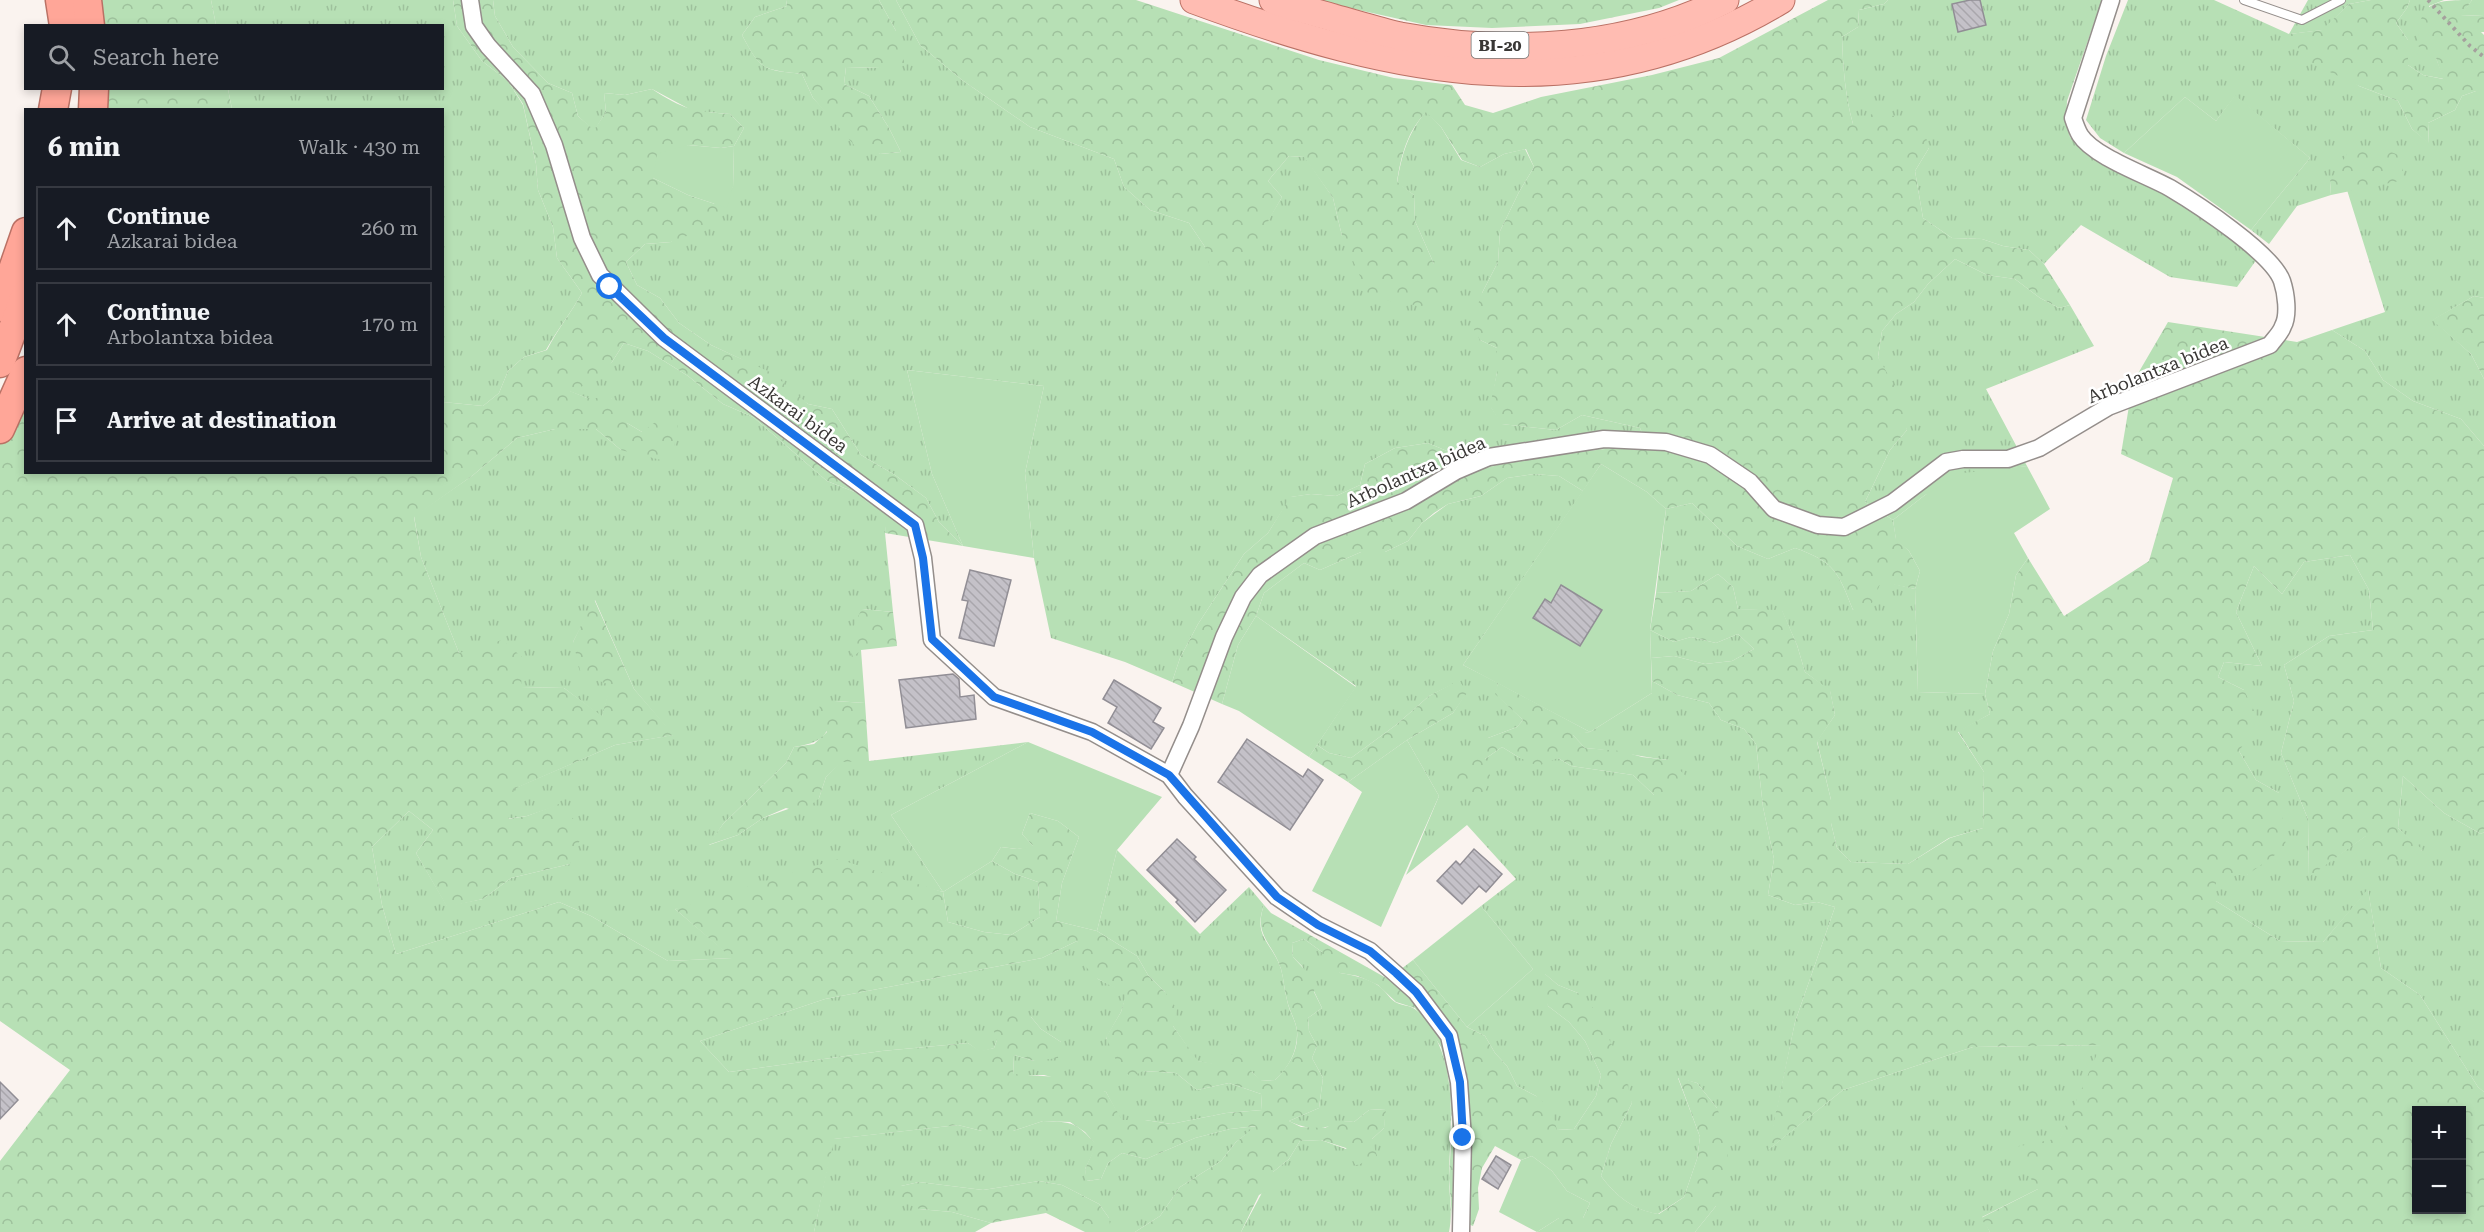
<!DOCTYPE html>
<html lang="en">
<head>
<meta charset="utf-8">
<style>
  :root { --surface:#171b24; --page:#242831; --text:#f1f3f6; --muted:#9ea1a6; --line:#363941 }
  body { margin:0; font-family:"Roboto Serif",serif; background:var(--page); color:var(--text) }
  .controls { position:absolute; right:18px; bottom:18px; display:grid; overflow:hidden; border-radius:0px; box-shadow:0 3px 9px #0003 }
  .controls button { width:54px; height:54px; display:grid; place-items:center; padding:0; border:0; border-bottom:2px solid var(--line); background:var(--surface); color:var(--text); font:30px sans-serif }
  .stop { position:absolute; width:18px; height:18px; margin:-14px; border:4px solid #1a73e8; border-radius:50%; background:#fff }
  .stop.end { background:#1a73e8; border-color:#fff; box-shadow:0 2px 6px #0008 }
  .list { margin:0; padding:0; list-style:none }
  h2 { display:flex; justify-content:space-between; align-items:center; height:78px; margin:0; padding:0 24px; font-size:26px }
  h2 small { font-size:20px; font-weight:400; color:var(--muted) }
  .list li { display:grid; grid-template-columns:39px 1fr auto; gap:18px; align-items:center; box-sizing:border-box; height:84px; margin:0 12px 12px; padding:0 12px; border:2px solid var(--line); border-radius:0px }
  .list b { display:block; font-size:22px; white-space:nowrap }
  .list p { margin:0; font-size:20px; white-space:nowrap; color:var(--muted) }
  .list em { font-size:20px; font-style:normal; color:var(--muted) }
  .icon { flex:none; width:33px; height:33px; fill:none; stroke:currentColor; stroke-width:2; stroke-linecap:round; stroke-linejoin:round }
  .map { position:relative; flex:none; width:2484px; height:1232px; overflow:hidden }
  .search { position:absolute; background:var(--surface); box-shadow:0 3px 9px #0003; left:24px; top:24px; width:420px; height:66px; display:flex; align-items:center; gap:15px; box-sizing:border-box; padding:0 21px; border-radius:0px; color:var(--muted); font-size:22px }
  .panel { position:absolute; background:var(--surface); box-shadow:0 3px 9px #0003; left:24px; top:108px; width:420px; height:366px; border-radius:0px }
  .map>svg:first-child { display:block }
  .grass { fill:url(#grass-tufts) }
  .forest { fill:url(#forest-crowns); fill-rule:evenodd }
  .garden { fill:#b7e0b5 }
  .building { fill:url(#building-back-hatch); stroke:#918e95; stroke-width:1.5 }
  .lines { fill:none; stroke-linecap:round; stroke-linejoin:round }
  .service-casing { stroke:#948e8b; stroke-width:10 }
  .minor-casing { stroke:#948e8b; stroke-width:19 }
  .primary-casing { stroke:#ba7165; stroke-width:29 }
  .trunk-casing { stroke:#ba7165; stroke-width:31 }
  .path { stroke:#a5a09d; stroke-width:4; stroke-dasharray:3 4.5; stroke-linecap:butt }
  .service { stroke:#fff; stroke-width:8 }
  .minor { stroke:#fff; stroke-width:16 }
  .primary { stroke:#ffbcb2; stroke-width:27 }
  .trunk { stroke:#ffa698; stroke-width:28 }
  .route { stroke:#1a73e8; stroke-width:8 }
  .labels { text-anchor:middle; stroke-width:5; stroke-linejoin:round; paint-order:stroke }
  .shield { fill:#fff; stroke:#747372; stroke-width:1.5 }
  .shield-label { font-size:16px; font-weight:bold; fill:#393735 }
  .street-label { font-size:18px; fill:#393735; stroke:#fff }
</style>
</head>
<body>
<div class="map">
<svg width="2484" height="1232" viewBox="0 0 2484 1232">
  <defs>
    <pattern id="grass-tufts" width="24" height="20" patternUnits="userSpaceOnUse" patternTransform="scale(1.5)"><rect width="24" height="20" fill="#b7e0b5"/><path d="M3 7l-1-3M5 7V3M7 7l1-3M15 17l-1-3M17 17v-4M19 17l1-3" fill="none" stroke="#9ec19c"/></pattern>
    <pattern id="forest-crowns" width="20" height="18" patternUnits="userSpaceOnUse" patternTransform="scale(1.5)"><rect width="20" height="18" fill="#b7e0b5"/><path d="M2 6a3 3 0 1 1 6 0M12 15a3 3 0 1 1 6 0" fill="none" stroke="#9ec19c"/></pattern>
    <pattern id="building-back-hatch" width="6" height="6" patternUnits="userSpaceOnUse" patternTransform="scale(1.5)"><rect width="6" height="6" fill="#c4c1c8"/><path d="M-1 5l2 2M0 0l6 6M5-1l2 2" fill="none" stroke="#a9a6ac"/></pattern>
  </defs>
  <rect width="100%" height="100%" fill="#faf3ef"/>
  <g class="grass">
    <path d="M211,0H453L457,26L482,61L508,81L523,105L536,164L538,190L553,227L557,258L582,293C571,313 557,330 546,350L524,357L508,371L499,393L483,406L443,402L442,110L232,109L228,89L442,88V26L216,25Z"/>
    <path d="M493,0H786L787,6L755,17L742,35C761,70 762,70 802,74L813,98L831,117L880,154L901,152L889,128L869,96L844,84L846,67L880,68L896,31L879,0H896L920,45L962,80L1030,127L1114,159L1124,187L1150,210L1189,223L1205,247L1264,227L1282,197L1268,181L1289,156L1305,157L1333,198L1342,236L1434,264L1415,221L1414,195L1397,183C1402,154 1407,135 1426,111L1441,127L1461,160L1480,167L1504,154L1525,149L1534,167L1519,192L1500,231L1498,262L1482,293L1480,340L1497,348V372L1491,407L1502,424L1556,430L1582,415L1640,428L1648,447L1614,448L1519,459L1487,468L1428,443L1395,448L1365,464L1360,485L1336,496L1311,494L1291,497L1268,533L1244,554L1198,624L1180,658L1172,682L1125,662L1051,638L1034,558L1025,473L1044,386L907,370L932,474L963,546L939,522L926,498L895,475L861,455L832,409L808,404L741,359L711,345L679,323L660,298L637,285L626,262L645,244L671,242L733,187L734,146L744,128L730,114L693,111L652,89L625,95L604,93L606,112L594,131L578,116L572,93L548,83L513,47L495,16Z"/>
    <path d="M1888,0H2102L2067,101L2066,121L2070,137L2083,150L2165,192L2206,219L2257,259L2237,287L2170,277L2081,225L2044,264L2029,250L2003,246L1982,239L1952,238L1923,218L1915,171L1929,148L1853,124C1845,95 1843,67 1842,37L1858,27L1859,10L1884,4Z"/>
    <polygon points="2128,0 2214,0 2289,34 2308,0 2371,0 2349,4 2323,30 2290,34 2359,86 2398,101 2412,129 2429,143 2428,123 2455,110 2462,96 2476,91 2484,91 2484,298 2474,296 2433,320 2471,354 2484,379 2484,446 2461,419 2413,401 2383,380 2365,351 2332,330 2385,312 2347,190 2369,186 2330,181 2331,195 2297,206 2269,244 2251,230 2310,158 2235,96 2216,121 2185,97 2124,153 2100,138 2086,120 2106,56"/>
    <polygon points="2410,0 2444,0 2429,6 2436,58 2444,79 2423,75 2408,65 2408,40 2396,23 2407,8"/>
    <polygon points="2472,0 2484,0 2484,15 2460,16"/>
    <polygon points="1955,259 1987,275 2015,279 2040,298 2059,308 2070,305 2094,346 1986,389 2027,466 1999,470 1925,495 1893,520 1865,502 1890,450 1907,430 1878,357 1882,331 1896,314 1914,302 1928,284"/>
    <path d="M624,343L648,351L688,376L723,404L753,417L827,481L857,493L887,519L885,533L893,612L862,609L861,650L865,703L835,701C828,732 829,742 794,747L786,763L723,824L709,845L738,835L763,818L819,798L826,777L841,761H869L1028,742L891,815L943,892L992,861L1015,874L1038,882L1040,917L1011,935L984,932L948,922L943,892L919,886L675,909L733,958L668,961L591,916L559,902L396,954L382,905L372,847L409,811L433,830L416,853L447,906L483,899L511,878L570,864L559,805L527,816L507,819L513,789L615,745L673,735L634,689L595,600L573,642L611,685L602,717L564,688L521,687L459,653L421,557L414,516L472,476L517,438L555,429H596L621,450L642,432L627,423L611,398H587L569,391L612,362Z"/>
    <path d="M1534,474L1559,476L1583,491L1463,665L1498,683L1496,694L1523,720L1517,727L1488,738L1485,759L1502,747L1520,758H1558L1571,766L1633,775L1654,795L1669,760C1641,757 1614,750 1585,748L1572,734L1590,732L1652,693V681L1677,695L1709,703L1721,720L1744,729L1756,744L1763,807L1774,859L1768,895L1795,905L1817,902L1835,907L1795,1022L1769,1149L1843,1090L1973,1047L2102,1045L2038,1189L1982,1217L1990,1232H1695L1716,1206L1717,1108L1697,1083L1678,1078L1700,1137L1697,1159L1684,1197L1658,1214C1633,1210 1616,1196 1601,1176L1611,1144L1632,1103L1578,993L1558,985L1545,974L1548,1006L1569,1022L1585,1041L1601,1075L1596,1096L1574,1129L1557,1130L1536,1096L1517,1086L1507,1066L1495,1053L1485,1036L1467,1027L1533,969L1481,906L1516,879L1467,825L1406,875L1439,796L1407,740L1453,713L1466,693L1459,681L1429,696L1396,725L1351,758L1329,753L1317,745L1356,686L1256,616L1264,593L1304,563L1320,570L1361,552H1385L1408,541L1422,523L1448,504L1481,496L1507,478Z"/>
    <path d="M1692,503L1737,546L1768,559L1795,548C1835,562 1838,572 1853,610L1881,581L1915,589L1918,692L1985,694L1990,714L1958,732L1984,772L1983,828L1949,838L1908,864L1851,862L1837,848L1831,823V800L1817,741L1835,715L1830,691L1805,672L1797,645L1782,611L1738,609L1733,587L1718,574L1691,591L1656,593L1666,509Z"/>
    <polygon points="2350,555 2369,590 2373,630 2329,636 2284,665 2294,701 2281,753 2308,819 2309,876 2367,835 2422,851 2398,828 2403,776 2444,813 2481,834 2484,832 2484,1092 2478,1087 2420,995 2381,968 2368,890 2323,942 2280,941 2216,901 2216,875 2247,875 2279,793 2256,780 2239,751 2244,690 2218,677 2224,662 2262,666 2236,612 2254,566 2282,594 2304,562"/>
    <polygon points="1650,630 1674,642 1691,637 1716,643 1738,634 1754,649 1732,661 1705,664 1674,656 1651,658"/>
    <path d="M1117,850L1200,934L1249,887L1264,905C1252,937 1273,943 1281,969C1284,979 1284,990 1287,1000C1289,1011 1296,1021 1297,1031C1298,1051 1289,1067 1275,1080L1260,1081L1252,1072L1197,1061L1173,1026L1165,992L1148,975L1137,956L1097,931Z"/>
    <path d="M1304,939L1322,952L1340,973C1353,975 1368,978 1379,986C1385,990 1389,998 1395,1002C1402,1006 1411,1005 1416,1010C1461,1058 1450,1118 1449,1177C1449,1196 1453,1213 1449,1232H1241L1273,1172L1289,1159L1300,1141L1321,1140L1346,1149L1372,1139L1384,1128L1385,1109L1369,1110L1354,1122C1338,1121 1339,1124 1326,1127C1314,1131 1299,1126 1289,1121L1319,1108L1323,1078L1312,1058L1317,1046L1309,1031L1308,1018L1322,1008L1302,966L1293,957L1292,943Z"/>
    <polygon points="1077,941 1098,979 1127,993 1121,1012 1106,1038 1143,1071 1176,1073 1197,1090 1229,1083 1261,1094 1262,1110 1226,1113 1171,1124 1145,1120 1121,1120 1106,1092 1044,1075 1013,1075 1014,1055 1034,1061 1061,1042 1041,1029 1031,1017 997,1040 994,1048 980,1052 968,1043 882,1051 729,1072 700,1041 825,999 1042,958"/>
    <path d="M1043,1121C1074,1122 1075,1122 1097,1145L1085,1169L1087,1181L1101,1179L1108,1163L1122,1153L1146,1159L1195,1138L1230,1129L1257,1126L1236,1142L1221,1161L1180,1187L1160,1216L1135,1232H1109V1218L1099,1204L1062,1185L1039,1181L983,1190L919,1182L901,1186L919,1209L952,1212L991,1223L975,1232H814L833,1139L958,1125L982,1131H1013Z"/>
  </g>
  <g class="forest">
    <polygon points="86,0 211,0 216,25 90,25"/>
    <path d="M453,0H493L495,16L513,47L548,83L572,93L578,116L594,130L606,112L604,93L625,95L652,89C684,110 693,111 730,114L744,128L734,146L721,148L688,145L653,178L688,195L727,208L705,229L671,242L645,244L626,262L637,285L660,298L679,323L711,345L772,373L808,404L832,409L861,455L895,475L926,498L939,522L963,546L885,533L886,519L857,493L827,481L753,417L723,404L688,376L648,351L624,343L612,362L593,382L570,391L587,398H611L625,405L627,423L642,432L658,420L678,424L674,447L661,460L621,450L596,429H555L517,438L472,476L414,517L421,557L459,653L502,640L523,658L521,687L564,688L602,716L610,685L581,674L573,642L594,599L634,689L674,735L615,745L514,789L508,819L527,816L559,804L584,830L570,864L511,878L483,899L447,907L416,853L433,830L409,811L372,847L382,905L396,954L559,902L591,916L668,961L732,958L675,909L838,859L943,892L948,922L984,932L1011,935L1040,917L1038,882L1015,874L992,861L1001,847L1017,849L1033,846L1022,834L1030,813L1058,821L1079,837L1062,883L1056,921L1097,931L1137,956L1148,975L1165,992L1177,1009L1173,1026L1198,1061L1216,1064L1226,1053L1244,1057L1252,1072L1261,1081L1275,1080C1288,1067 1299,1051 1297,1031C1296,1021 1289,1010 1287,1000C1284,990 1284,979 1281,969C1273,943 1253,935 1264,905L1271,913L1388,979L1413,960L1467,1027L1485,1036L1495,1053L1507,1066L1517,1086L1536,1096L1551,1108L1557,1130L1574,1129L1596,1096L1601,1075L1585,1041L1569,1022L1548,1006L1542,989L1544,973L1558,985L1578,993L1596,1011L1624,1071L1632,1103L1611,1144L1601,1176C1616,1196 1633,1210 1659,1214L1684,1197L1697,1159L1700,1137L1678,1077L1697,1083L1717,1108L1727,1134L1728,1163L1716,1206L1695,1232H1537L1559,1218H1583L1590,1203L1567,1191L1552,1171L1532,1156L1521,1160L1495,1146L1482,1168L1478,1188L1479,1209L1473,1226L1452,1218L1449,1178L1452,1124L1449,1078L1441,1047L1415,1008L1396,1002L1378,985L1358,976L1340,973L1320,965L1322,952L1304,939L1292,943L1293,957L1315,981L1314,992L1322,1008L1308,1018L1309,1031L1317,1046L1312,1058L1323,1078L1319,1108L1289,1121L1301,1127L1325,1128L1338,1121L1354,1122L1369,1110L1386,1109L1384,1128L1372,1139L1377,1156L1356,1166L1346,1148L1321,1140L1300,1141L1289,1159L1273,1172L1275,1187L1259,1195L1241,1232H1135L1160,1216L1180,1187L1221,1161L1236,1142L1256,1126L1230,1129L1195,1138L1146,1159L1122,1153L1108,1163L1101,1179L1086,1181L1085,1169L1096,1145L1085,1132L1070,1122L1043,1121L1013,1131H982L958,1125L834,1139L814,1232H0V1161L70,1070L0,1021V429L25,366L26,472H442L443,402L483,406L499,393L508,371L524,357L547,350C557,330 571,313 582,293L557,258L553,227L538,190L536,164L523,104L508,81L482,61L457,26ZM1077,941L1083,964L1098,979L1126,994L1121,1012L1106,1037L1118,1065L1131,1077L1143,1071L1176,1073L1197,1090L1229,1083L1261,1094L1262,1110L1226,1113L1171,1124L1145,1120H1122L1106,1092L1074,1078L1013,1074L1014,1055L1034,1061L1058,1058L1061,1042L1041,1029L1031,1017L1006,1013L991,1022L997,1040L994,1048L980,1051L968,1043L882,1051L729,1072L700,1041L825,999L1042,958Z"/>
    <path d="M786,0H879L896,31L905,65L880,68L846,67L844,84L869,96L889,128L901,152L880,154L855,146L813,98L802,74C762,69 761,71 742,35L755,17L787,6Z"/>
    <path d="M896,0H1136L1319,60L1394,78L1452,85L1465,105L1493,113L1541,97L1652,75L1719,58L1828,0H1888L1884,4L1859,10L1858,27L1842,37C1843,67 1845,95 1853,124L1874,113L1921,120L1929,148L1915,171L1923,218L1952,238L1982,239L2003,246L2029,250L2044,264L2070,305L2059,308L2040,298L2015,279L1987,275L1955,259L1928,284L1914,302L1896,314L1882,331L1878,357L1903,401L1907,430L1890,450L1865,502L1893,520L1896,539L1909,551L1920,571L1915,589L1881,582L1872,603L1853,610C1838,572 1835,562 1795,548L1768,559L1737,546L1692,503L1666,509L1647,492L1601,464L1583,491L1559,476L1534,474L1507,478L1481,496L1448,504L1434,513L1422,523L1408,541L1385,552H1361L1320,570L1304,563L1264,593L1256,616L1238,645L1222,704L1172,682L1180,658L1198,624L1244,554L1268,533L1290,497L1311,494L1336,496L1360,485L1365,464L1395,448L1428,443L1487,468L1518,459L1614,448L1648,447L1640,428L1582,415L1556,430L1501,424L1490,406L1497,372V348L1480,340L1471,324L1482,293L1498,262L1500,231L1519,192L1534,167L1526,149L1504,154L1480,167L1462,160L1441,127L1426,112C1407,132 1401,156 1397,182L1414,195L1415,221L1434,264L1439,295L1422,306L1393,302L1368,294L1342,236L1333,198L1304,157L1289,156L1268,181L1282,197L1247,258L1227,267L1210,269L1205,247L1189,223L1150,210L1124,187L1114,159L1030,127L962,80L920,45Z"/>
    <polygon points="1314,0 1679,0 1659,8 1580,24 1492,28 1426,25"/>
    <path d="M2371,0H2410L2407,8L2396,23L2408,40V65L2423,75L2443,79L2436,58L2418,46C2418,2 2432,0 2472,0L2461,16L2484,15V32H2481L2484,35V91H2476L2462,96L2455,110L2428,123L2429,144L2412,129L2398,101L2359,86L2307,61L2289,34L2322,30L2349,4Z"/>
    <polygon points="91,88 228,89 232,109 90,110"/>
    <polygon points="2374,145 2401,156 2404,180 2331,195 2330,181 2347,154"/>
    <polygon points="2474,296 2484,298 2484,379 2471,354 2432,320"/>
    <path d="M2168,322L2297,342L2332,330L2365,351L2383,380L2413,401L2461,419L2484,446V832L2481,834L2444,813L2403,776L2398,828L2423,850L2386,865L2366,836L2309,877L2308,819L2281,753L2294,701L2284,665L2329,636L2373,630L2369,590L2350,555L2304,562L2282,594L2254,566L2236,612L2262,666L2224,662L2218,677L2244,690L2259,721L2239,751L2256,780L2279,793L2286,847L2247,875H2216V901L2280,941L2323,942L2368,889L2381,968L2420,995L2478,1087L2484,1092V1232H1990L1981,1218L2038,1189L2010,1148L2060,1138L2101,1045L1973,1047L1843,1090L1768,1150L1795,1022L1835,907L1817,902L1795,905L1768,895L1774,859L1763,807L1756,744L1744,729L1721,720L1709,703L1677,695L1652,681L1651,658L1674,656L1705,664L1732,661L1754,649L1738,634L1716,643L1691,637L1674,642L1650,630L1656,593L1691,591L1718,574L1733,587L1738,609L1782,610L1797,645L1805,672L1830,690L1835,715L1817,742L1831,800V823L1837,848L1851,862L1908,864L1950,838L1983,828L1984,772L1958,731L1990,714L1985,694L1993,651L2009,614L2016,575L2028,558L2064,616L2149,561L2173,478L2121,454L2133,382ZM2416,1110H2462V1210H2416Z"/>
    <path d="M862,609L893,612L897,646L861,650L852,658C848,640 853,625 862,609Z"/>
    <polygon points="1459,680 1467,693 1453,713 1407,740 1348,782 1309,757 1317,745 1329,753 1351,758 1396,725 1429,696"/>
    <polygon points="1498,683 1590,732 1573,735 1585,748 1621,751 1642,757 1669,760 1686,776 1678,792 1654,795 1633,775 1571,766 1558,758 1538,766 1520,758 1502,747 1485,759 1491,779 1480,801 1450,785 1455,766 1473,749 1488,738 1517,727 1523,720 1495,694"/>
    <polygon points="835,701 865,703 869,761 841,762 826,777 819,798 802,813 786,808 763,818 738,835 708,845 723,824 786,763 794,747 814,744 827,732 818,720 820,704"/>
    <polygon points="1039,1181 1062,1185 1099,1204 1109,1218 1111,1232 1085,1232 1046,1213 991,1223 952,1212 919,1209 900,1198 901,1186 919,1182 983,1190"/>
  </g>
  <g class="garden">
    <polygon points="2235,95 2310,158 2251,230 2177,177 2124,153 2185,97 2216,121"/>
    <polygon points="688,145 721,148 734,146 733,187 727,208 688,195 653,178 657,154"/>
    <polygon points="907,370 1044,386 1025,473 1034,558 963,546 932,474"/>
    <polygon points="1601,464 1647,492 1666,509 1650,630 1652,693 1590,732 1463,665"/>
    <polygon points="2027,466 2050,509 2014,533 2028,558 2016,575 2009,614 1993,651 1985,694 1918,692 1915,589 1920,571 1909,551 1896,540 1893,520 1925,495 1963,473"/>
    <polygon points="1256,616 1356,687 1309,757 1239,711 1222,704 1238,645"/>
    <polygon points="1407,740 1439,796 1381,927 1312,891 1362,792 1348,782"/>
    <polygon points="1028,742 1162,797 1117,850 1097,931 1056,921 1062,883 1079,837 1058,821 1030,813 1022,834 1034,847 1017,849 1001,847 992,861 943,892 891,815"/>
    <polygon points="1481,906 1533,969 1467,1027 1413,960"/>
    <polygon points="1532,1156 1552,1171 1567,1191 1590,1203 1583,1218 1559,1218 1537,1232 1499,1212 1521,1160"/>
  </g>
  <g class="building">
    <polygon points="1970,0 1980,0 1986,25 1958,32 1952,4"/>
    <polygon points="970,570 1011,580 994,646 959,638 968,601 962,600"/>
    <polygon points="1561,585 1602,610 1580,646 1533,618 1545,599 1551,603"/>
    <polygon points="953,674 959,679 960,697 974,695 976,719 906,728 899,680"/>
    <polygon points="1114,680 1161,708 1153,722 1164,728 1151,749 1108,723 1117,707 1103,699"/>
    <polygon points="1247,739 1303,777 1308,769 1323,780 1290,830 1218,782"/>
    <polygon points="1177,839 1196,857 1194,859 1226,890 1195,922 1176,902 1178,900 1147,870"/>
    <polygon points="1474,849 1502,874 1486,892 1479,886 1462,904 1437,881 1456,861 1460,865"/>
    <polygon points="0,1082 18,1100 0,1119"/>
    <polygon points="1496,1156 1511,1165 1498,1189 1482,1179"/>
  </g>
  <g class="lines">
    <defs>
      <polyline id="service" points="2244,0 2302,20 2341,0"/>
      <g id="minor">
        <polyline points="470,0 474,26 488,46 532,94 554,145 582,238 600,275 664,338 915,525 923,558 932,640 994,697 1092,732 1169,775 1185,796 1277,897 1318,925 1370,951 1416,992 1449,1036 1459,1082 1463,1138 1461,1232"/>
        <path d="M1169,775L1191,726L1224,637L1243,597L1260,575L1315,536L1406,501L1456,471L1489,457L1604,439L1666,442L1710,455L1750,482L1774,509L1818,525L1844,527L1892,503L1946,462L1963,459H2008L2039,448L2108,407L2270,345C2274,339 2281,333 2283,326C2289,315 2286,293 2282,281C2272,253 2197,204 2170,188C2147,175 2094,157 2080,135C2077,130 2075,124 2073,118L2111,0"/>
      </g>
      <g id="primary">
        <path d="M1194,0C1394,74 1587,117 1781,0"/>
        <path d="M1273,0C1293,7 1314,12 1334,18C1356,24 1378,31 1400,36C1507,56 1627,50 1725,0"/>
      </g>
      <g id="trunk">
        <polyline points="60,0 64,26"/>
        <polyline points="87,0 90,26"/>
        <polyline points="53,110 57,88"/>
        <polyline points="93,110 94,88"/>
        <polyline points="0,307 26,232"/>
        <polyline points="0,363 26,294"/>
        <polyline points="0,429 26,371"/>
      </g>
    </defs>
    <use href="#service" class="service-casing"/>
    <use href="#minor" class="minor-casing"/>
    <use href="#primary" class="primary-casing"/>
    <use href="#trunk" class="trunk-casing"/>
    <polyline class="path" points="2428,0 2470,46 2484,57"/>
    <use href="#service" class="service"/>
    <use href="#minor" class="minor"/>
    <use href="#primary" class="primary"/>
    <use href="#trunk" class="trunk"/>
  </g>
  <g class="lines">
    <polyline class="route" points="610,287 664,338 915,525 923,558 932,639 994,697 1092,732 1169,775 1277,897 1318,925 1370,951 1396,973 1416,992 1449,1036 1460,1082 1463,1138"/>
  </g>
  <g class="labels">
    <rect class="shield" x="1471.5" y="32" width="57" height="26" rx="4.5"/>
    <g class="shield-label">
      <text x="1500" y="51">BI-20</text>
    </g>
    <g class="street-label">
      <text transform="translate(2158 370) rotate(-22)" y="6">Arbolantxa bidea</text>
      <text transform="translate(798 414) rotate(36)" y="6">Azkarai bidea</text>
      <text transform="translate(1416 472) rotate(-24)" y="6">Arbolantxa bidea</text>
    </g>
  </g>
</svg>
<div class="controls">
<button>+</button>
<button>−</button>
</div>
<div class="stop" style="left:610px;top:287px"></div>
<div class="stop end" style="left:1463px;top:1138px"></div>
<div class="search"><svg class="icon" aria-label="search" viewBox="0 0 24 24"><circle cx="10" cy="10" r="6"/><path d="M15 15l6 6"/></svg>Search here</div>
<section class="panel">
<h2>6 min<small>Walk · 430 m</small></h2>
<ul class="list">
<li><svg class="icon" aria-label="ahead" viewBox="0 0 24 24"><path d="M12 20V5M6 11l6-6 6 6"/></svg><div><b>Continue</b><p>Azkarai bidea</p></div><em>260 m</em></li>
<li><svg class="icon" aria-label="ahead" viewBox="0 0 24 24"><path d="M12 20V5M6 11l6-6 6 6"/></svg><div><b>Continue</b><p>Arbolantxa bidea</p></div><em>170 m</em></li>
<li><svg class="icon" aria-label="arrive" viewBox="0 0 24 24"><path d="M6 21V4h12l-3 4 3 4H6"/></svg><div><b>Arrive at destination</b></div></li>
</ul>
</section>
</div>
</body>
</html>
